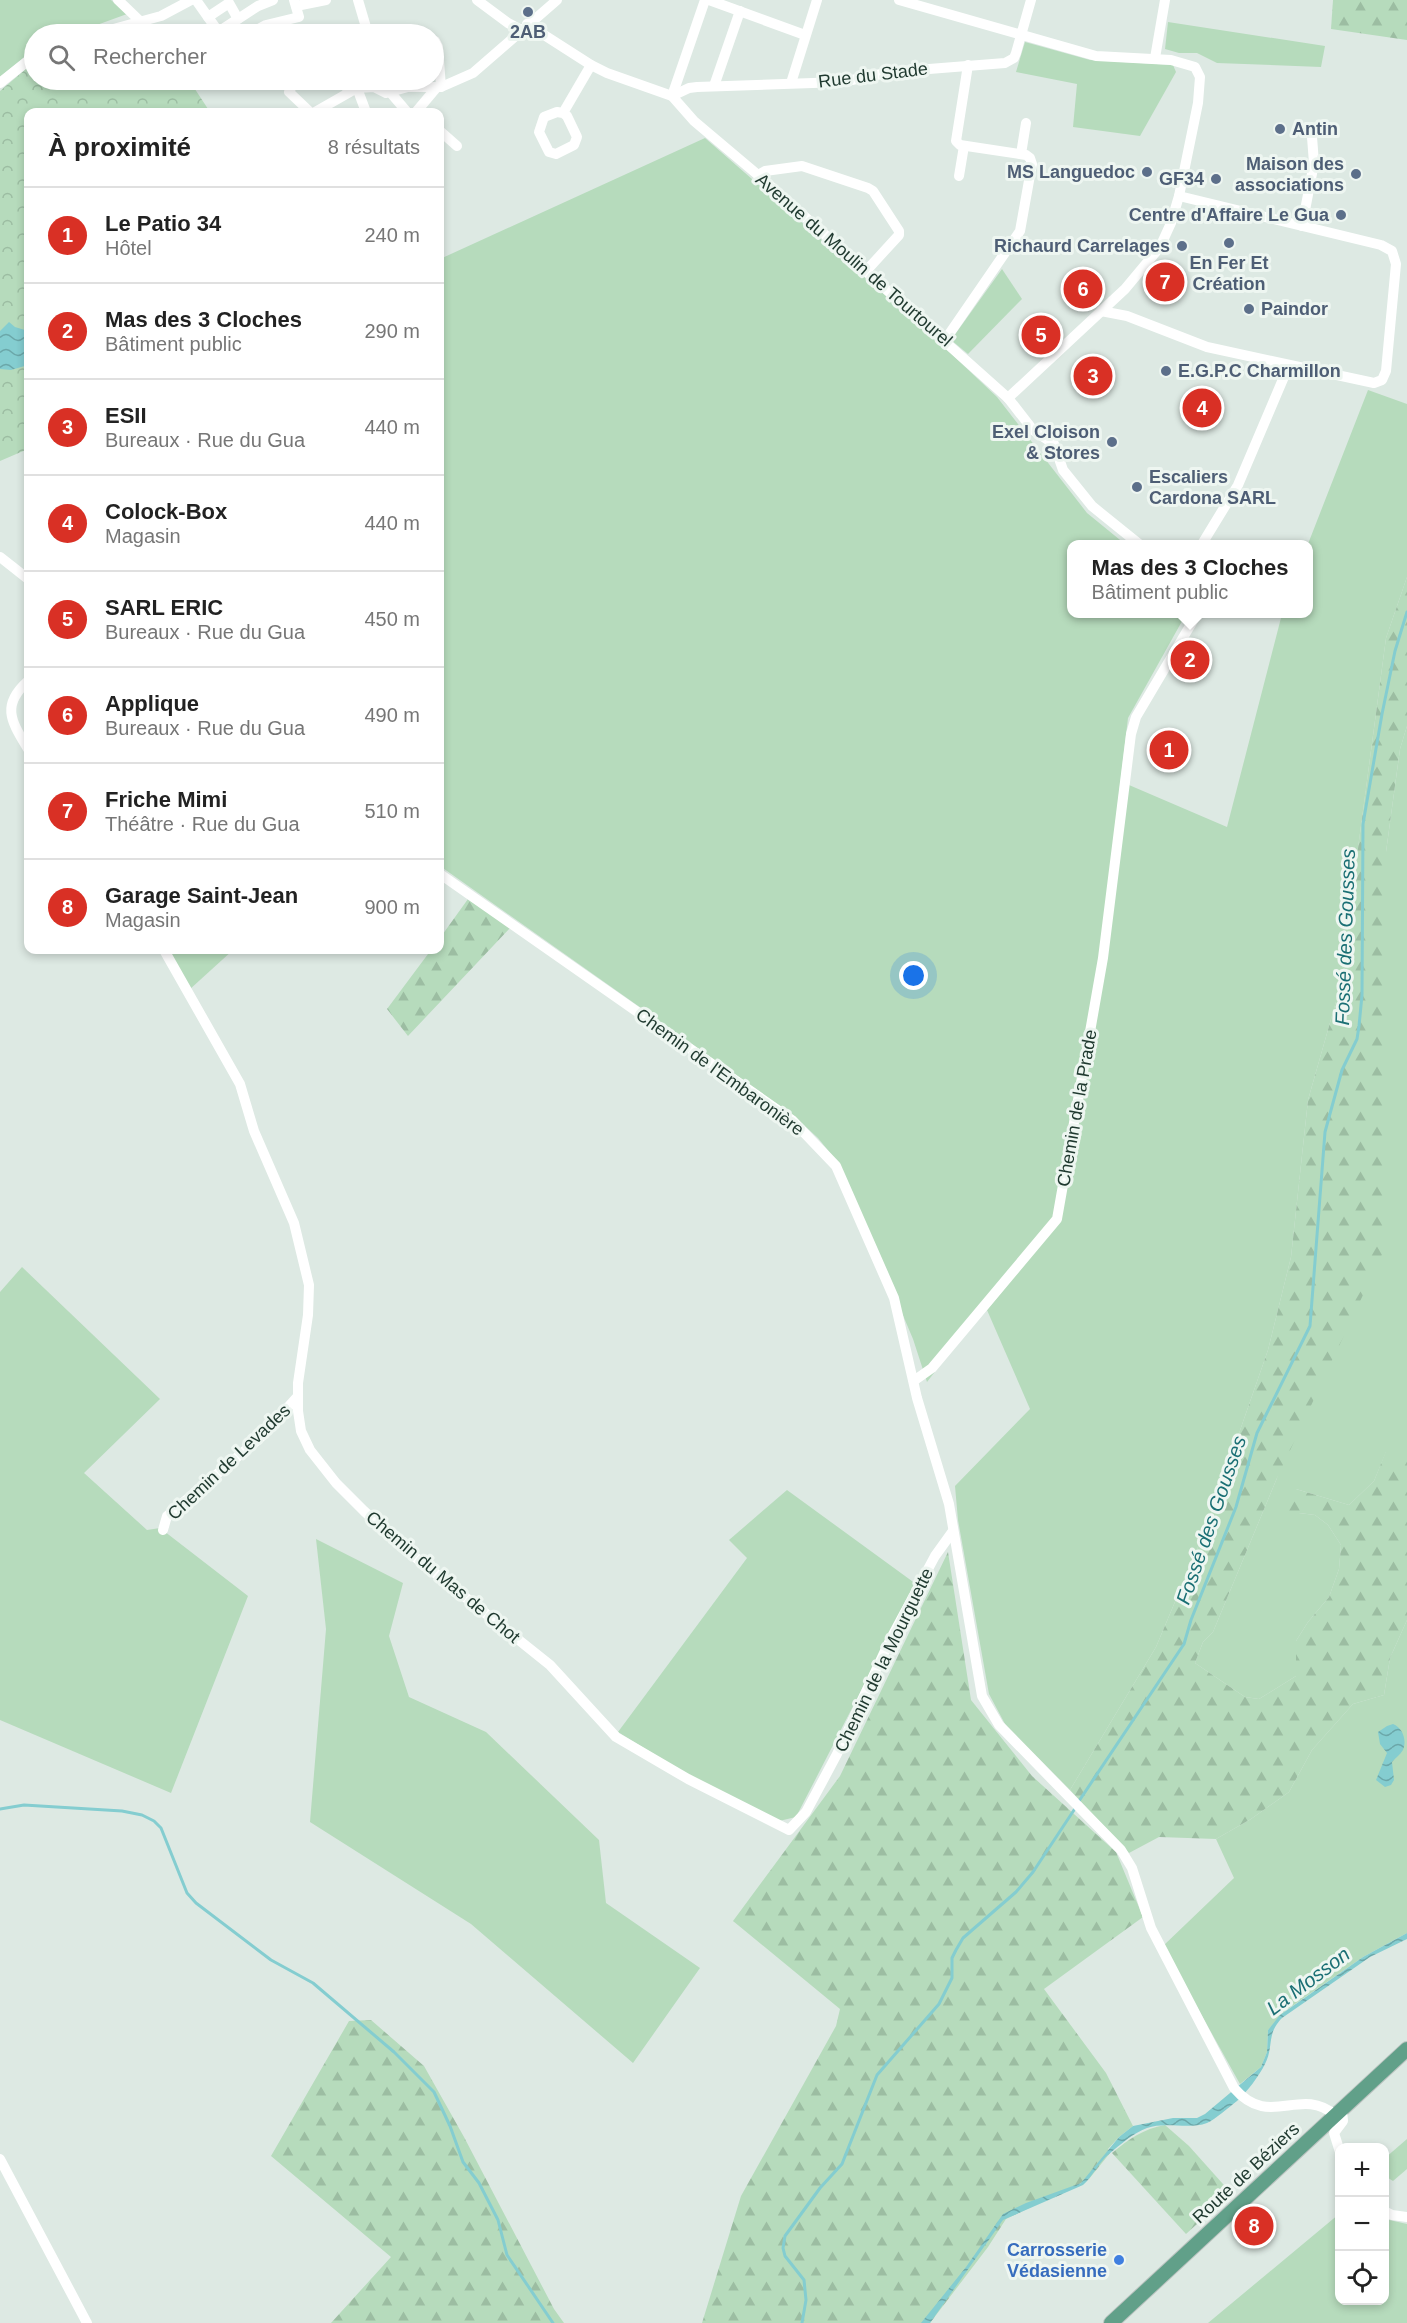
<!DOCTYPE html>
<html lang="fr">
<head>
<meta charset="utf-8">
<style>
  :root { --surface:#fff; --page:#f2f2f2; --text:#222; --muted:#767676; --line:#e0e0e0; --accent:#d93025 }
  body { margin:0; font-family:Arial,sans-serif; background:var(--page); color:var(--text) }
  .controls { position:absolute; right:18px; bottom:18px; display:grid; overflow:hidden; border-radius:12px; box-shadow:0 3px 9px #0003 }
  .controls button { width:54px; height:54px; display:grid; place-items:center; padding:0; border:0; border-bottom:2px solid var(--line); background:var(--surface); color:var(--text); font:30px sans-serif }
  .you { position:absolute; left:914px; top:976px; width:21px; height:21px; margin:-15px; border:4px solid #fff; border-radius:50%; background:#1a73e8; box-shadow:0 0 0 9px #1a73e833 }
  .badge { display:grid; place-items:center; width:39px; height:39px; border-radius:50%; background:var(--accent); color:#fff; font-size:20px; font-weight:700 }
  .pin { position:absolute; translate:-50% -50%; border:3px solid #fff; box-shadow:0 2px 6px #0006 }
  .popup { position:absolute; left:1067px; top:540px; width:246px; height:78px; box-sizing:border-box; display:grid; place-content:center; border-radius:12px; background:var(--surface); filter:drop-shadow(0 2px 4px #0005); font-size:20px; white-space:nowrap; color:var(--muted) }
  .popup b { font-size:22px; color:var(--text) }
  .popup::after { content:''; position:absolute; left:50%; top:100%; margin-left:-12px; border:12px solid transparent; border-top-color:var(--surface) }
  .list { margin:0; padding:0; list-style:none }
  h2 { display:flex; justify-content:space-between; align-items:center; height:78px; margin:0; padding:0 24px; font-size:26px }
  h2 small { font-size:20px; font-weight:400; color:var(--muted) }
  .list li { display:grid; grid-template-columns:39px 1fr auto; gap:18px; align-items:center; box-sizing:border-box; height:96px; padding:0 24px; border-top:2px solid var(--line) }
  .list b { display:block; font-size:22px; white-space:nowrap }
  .list p { margin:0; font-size:20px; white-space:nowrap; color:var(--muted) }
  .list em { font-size:20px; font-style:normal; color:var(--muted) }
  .icon { flex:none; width:33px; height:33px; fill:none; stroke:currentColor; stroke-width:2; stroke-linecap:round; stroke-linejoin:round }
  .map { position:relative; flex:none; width:1407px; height:2323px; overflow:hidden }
  .search { position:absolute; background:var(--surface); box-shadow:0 3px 9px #0003; left:24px; top:24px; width:420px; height:66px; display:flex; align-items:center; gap:15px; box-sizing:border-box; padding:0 21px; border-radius:33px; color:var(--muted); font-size:22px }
  .panel { position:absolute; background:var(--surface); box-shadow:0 3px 9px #0003; left:24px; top:108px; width:420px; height:846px; border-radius:12px }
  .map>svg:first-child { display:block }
  .green { fill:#b6dbbc }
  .forest { fill:url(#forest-firs) }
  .park { fill:url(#park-crowns) }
  .water { fill:url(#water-waves) }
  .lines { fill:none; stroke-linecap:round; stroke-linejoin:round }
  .stream { stroke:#84cdd0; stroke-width:3 }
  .major-casing { stroke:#bcc4c1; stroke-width:16 }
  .minor { stroke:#fff; stroke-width:10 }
  .major { stroke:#61a089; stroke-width:14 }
  .service-dot { fill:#5c6f8a; stroke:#eef6f1; stroke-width:2 }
  .shop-dot { fill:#3f7fe0; stroke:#eef6f1; stroke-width:2 }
  .labels { text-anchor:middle; stroke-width:6; stroke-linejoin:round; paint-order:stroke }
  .service-label { font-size:18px; font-weight:bold; fill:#4e5e75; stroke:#eef6f1; text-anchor:end }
  .street-label { font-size:18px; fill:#1f392f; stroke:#eef6f1 }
  .shop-label { font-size:18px; font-weight:bold; fill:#366cbe; stroke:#eef6f1; text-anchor:end }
  .water-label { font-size:20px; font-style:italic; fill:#1a6f74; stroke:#eef6f1 }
</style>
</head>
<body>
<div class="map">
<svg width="1407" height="2323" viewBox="0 0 1407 2323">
  <defs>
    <pattern id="forest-firs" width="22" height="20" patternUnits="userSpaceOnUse" patternTransform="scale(1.5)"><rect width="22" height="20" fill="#b6dbbc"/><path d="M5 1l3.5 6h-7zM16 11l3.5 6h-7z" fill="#9cbda2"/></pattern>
    <pattern id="park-crowns" width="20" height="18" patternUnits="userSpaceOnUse" patternTransform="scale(1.5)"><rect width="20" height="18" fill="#b6dbbc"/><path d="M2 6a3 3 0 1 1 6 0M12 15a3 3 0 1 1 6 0" fill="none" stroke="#9cbda2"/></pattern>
    <pattern id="water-waves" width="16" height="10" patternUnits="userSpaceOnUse" patternTransform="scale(1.5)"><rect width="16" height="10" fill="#84cdd0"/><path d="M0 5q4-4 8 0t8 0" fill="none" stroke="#6ba7a9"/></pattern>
  </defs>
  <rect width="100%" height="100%" fill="#dde9e3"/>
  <g class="green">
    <polygon points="0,0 111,0 127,14 72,34 34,34 34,49 0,77"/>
    <polygon points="1168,22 1325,46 1321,67 1217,63 1197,53 1179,53 1165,49"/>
    <polygon points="1025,42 1090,60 1173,65 1176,72 1140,136 1073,127 1077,84 1016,72"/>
    <polygon points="705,138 942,345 997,397 1087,513 1125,544 1072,544 1072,614 1186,614 1128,718 1097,978 1055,1216 927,1382 913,1339 839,1164 818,1138 794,1116 440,866 440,259"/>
    <polygon points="1002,269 1022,299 968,354 951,340"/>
    <polygon points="1368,390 1407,404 1407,577 1386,638 1339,991 1308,1100 1291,1257 1268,1350 1206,1528 1156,1647 1070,1790 1005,1724 989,1694 958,1520 955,1486 1030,1409 987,1310 1060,1221 1129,785 1227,827 1282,614 1308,614 1308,544"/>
    <polygon points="1407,726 1407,1452 1386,1452 1374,1481 1349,1505 1296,1489 1299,1513 1315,1515 1328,1525 1341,1545 1339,1569 1329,1597 1308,1622 1296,1641 1296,1676 1259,1699 1245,1697 1195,1663 1203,1642 1213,1632 1277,1478 1386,852 1400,749"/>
    <polygon points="167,950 233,950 189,990"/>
    <polygon points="22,1267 160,1399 84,1473 147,1530 160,1528 248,1596 171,1793 0,1720 0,1292"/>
    <polygon points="787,1490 916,1584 796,1817 779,1821 688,1775 618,1732 747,1558 729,1540"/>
    <polygon points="316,1539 403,1583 389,1636 409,1697 486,1732 599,1840 606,1903 700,1968 633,2063 471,1924 310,1822 326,1629"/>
    <polygon points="1407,1620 1407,1933 1363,1957 1285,2011 1268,2030 1267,2052 1261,2067 1240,2084 1163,1946 1234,1878 1216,1839 1251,1819 1289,1792 1312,1750 1353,1704 1384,1695 1390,1658"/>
    <polygon points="1407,2139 1407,2169 1393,2181 1385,2176 1385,2158"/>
    <polygon points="1339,2214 1340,2300 1384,2300 1385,2219 1407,2224 1407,2323 1208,2323"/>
  </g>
  <g class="forest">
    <polygon points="1333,0 1407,0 1407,40 1331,29"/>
    <polygon points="1407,577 1407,726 1400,749 1386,852 1388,1043 1386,1246 1277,1478 1213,1632 1203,1642 1195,1663 1245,1697 1259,1699 1296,1676 1296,1641 1308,1622 1329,1597 1339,1569 1341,1545 1328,1525 1315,1515 1299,1513 1288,1519 1286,1509 1296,1489 1349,1505 1374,1481 1386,1451 1407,1452 1407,1620 1390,1658 1384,1695 1353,1704 1312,1750 1289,1792 1251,1819 1216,1839 1159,1837 1129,1853 1070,1790 1156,1647 1206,1528 1268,1350 1291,1257 1308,1100 1339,991 1386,638"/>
    <polygon points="468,899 510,928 408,1036 387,1009 431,950 440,950 440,938"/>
    <polygon points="948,1552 971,1700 1032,1776 1116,1852 1143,1917 1044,1989 1106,2073 1133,2126 1119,2137 1108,2149 1110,2153 1089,2179 1006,2219 988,2247 930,2323 702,2323 741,2196 836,2026 840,2009 733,1921 840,1776"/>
    <polygon points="371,2020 424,2066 464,2137 554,2309 564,2323 331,2323 391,2257 271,2156 349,2021"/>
    <path d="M1165,2125L1189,2146L1231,2193L1186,2234L1112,2153C1129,2139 1143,2129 1165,2125Z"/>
  </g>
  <polygon class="park" points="34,64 34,80 189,80 210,112 28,112 28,449 0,461 0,91 27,68"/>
  <g class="water">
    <polygon points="9,322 15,327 28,331 28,365 11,370 0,369 0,331"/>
    <path d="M1393,1724C1403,1728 1407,1740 1403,1750C1400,1755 1395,1758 1392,1762L1394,1780L1391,1785L1385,1787L1376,1780L1387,1753L1380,1744L1378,1732L1387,1726Z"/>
    <path d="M1407,1933V1939L1370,1957L1282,2018C1266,2034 1274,2047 1265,2064C1259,2076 1247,2092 1237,2101C1229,2107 1216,2119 1207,2123C1188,2130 1166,2121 1147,2128C1133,2133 1120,2145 1109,2154C1099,2162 1093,2176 1083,2185L1003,2220L930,2323H921L966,2267L1003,2214L1026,2203L1081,2183L1119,2137L1133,2126L1173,2118H1197L1205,2114L1261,2067L1267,2052L1268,2030L1280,2015L1363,1957Z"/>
  </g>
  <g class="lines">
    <g class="stream">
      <polyline points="1079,1801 1184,1644 1191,1620 1236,1507 1257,1433 1310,1326 1325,1132 1342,1070 1357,1039 1359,1026 1362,995 1363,824 1382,714 1395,651 1407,612"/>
      <polyline points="0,1809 24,1805 122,1811 142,1815 154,1821 161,1828 187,1893 196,1903 271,1960 313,1983 394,2052 434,2092 450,2126 463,2162 479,2183 498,2220 507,2255 553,2323"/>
      <polyline points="802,2323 806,2300 804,2280 785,2256 783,2248 785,2236 820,2188 842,2164 877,2075 939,2004 952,1978 952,1958 956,1950 963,1938 1016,1892 1033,1872 1076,1807"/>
    </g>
    <defs>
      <polyline id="major" points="1111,2323 1407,2049"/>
    </defs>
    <use href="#major" class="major-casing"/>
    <g class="minor">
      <polyline points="118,0 140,21"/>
      <polyline points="196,0 220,34"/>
      <polyline points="358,0 368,34"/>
      <polyline points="477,0 508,23 521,30"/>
      <polyline points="709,0 805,35"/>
      <polyline points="899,0 1096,56 1171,60 1195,67 1200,77 1198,103 1179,196 1171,223 1160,247 1125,289 1008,398"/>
      <polyline points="296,6 326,0"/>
      <polyline points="208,17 229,3 238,19"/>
      <polyline points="527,24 591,65 607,73 672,96 694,121 758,175 1008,398 1033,430 1054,444 1063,470 1092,506 1139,544"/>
      <polyline points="218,32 258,6 273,0"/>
      <polyline points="95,34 161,16 191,0"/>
      <polyline points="249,34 266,25 299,17 294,0"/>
      <polyline points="435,41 438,47 441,87"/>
      <polyline points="1155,58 1165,0"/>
      <polyline points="295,80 289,92 310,112"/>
      <polyline points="342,80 349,92"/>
      <polyline points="0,83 34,56"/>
      <polyline points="791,83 817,0"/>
      <polyline points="714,86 740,11"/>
      <polyline points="357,88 366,112"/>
      <polyline points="390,92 407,112"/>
      <polyline points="672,96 689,88 697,87 842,82 891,72 1005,63 1014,58 1016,53 1031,0"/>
      <polyline points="672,96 705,0"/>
      <polyline points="315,112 357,88 374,87 386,93 408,87 441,87 448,84 473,73 557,0"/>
      <polyline points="416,112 437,87"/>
      <polyline points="563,113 567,116 577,137 574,145 556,154 549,152 539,132 544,117 557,112 563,113 591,65"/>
      <polyline points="440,131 457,146"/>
      <polyline points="1021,154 1026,123"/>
      <polyline points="758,175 765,171 802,166 868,188 873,191 899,231 899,235 866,271"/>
      <polyline points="959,176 964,146"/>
      <polyline points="1302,226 1314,163 1312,137"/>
      <polyline points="1101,311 1127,316 1207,347 1374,383 1382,380 1386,371 1396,264 1392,251 1381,245 1179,196"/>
      <polyline points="945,340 1020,231 1032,164 1030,158 1026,155 960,145 956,141 968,65"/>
      <polyline points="1202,544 1238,485 1289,365"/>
      <polyline points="0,557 28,579"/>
      <path d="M28,681C0,706 12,722 28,749"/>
      <path d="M440,874L792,1120L836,1166L894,1298L917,1398L949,1504L982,1696L999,1725L1121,1850L1132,1868L1151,1928L1234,2088C1270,2130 1299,2085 1335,2115"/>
      <polyline points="164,950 240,1084 254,1131 294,1223 309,1285 308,1315 298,1383 298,1411 301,1431 310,1450 336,1483 364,1511 405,1549 550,1665 616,1737 688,1779 789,1830 806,1812 837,1754 890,1640 935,1556 953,1531"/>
      <polyline points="915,1380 932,1368 1057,1219 1103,958 1131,734 1136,717 1197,614"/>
      <polyline points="163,1530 167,1516 261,1437 298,1396"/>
      <polyline points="1340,2152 1334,2133 1343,2121 1342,2110"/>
      <polyline points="0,2159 87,2323"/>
      <polyline points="1384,2211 1392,2215 1407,2217"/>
    </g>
    <use href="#major" class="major"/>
  </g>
  <g class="service-dot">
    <circle cx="528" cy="12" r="6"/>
    <circle cx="1280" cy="129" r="6"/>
    <circle cx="1147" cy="172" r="6"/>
    <circle cx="1356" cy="174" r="6"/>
    <circle cx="1216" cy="179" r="6"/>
    <circle cx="1341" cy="215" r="6"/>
    <circle cx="1229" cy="243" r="6"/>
    <circle cx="1182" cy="246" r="6"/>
    <circle cx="1249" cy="309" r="6"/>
    <circle cx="1166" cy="371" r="6"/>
    <circle cx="1112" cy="442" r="6"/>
    <circle cx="1137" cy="487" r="6"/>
  </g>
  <circle class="shop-dot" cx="1119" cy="2260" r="6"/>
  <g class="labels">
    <g class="service-label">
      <text x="528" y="38" text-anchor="middle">2AB</text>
      <text x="1292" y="135" text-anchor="start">Antin</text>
      <text x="1344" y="170">Maison des<tspan x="1344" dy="21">associations</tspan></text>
      <text x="1135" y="178">MS Languedoc</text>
      <text x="1204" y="185">GF34</text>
      <text x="1329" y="221">Centre d'Affaire Le Gua</text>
      <text x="1170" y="252">Richaurd Carrelages</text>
      <text x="1229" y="269" text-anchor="middle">En Fer Et<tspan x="1229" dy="21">Création</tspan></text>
      <text x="1261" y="315" text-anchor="start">Paindor</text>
      <text x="1178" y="377" text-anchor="start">E.G.P.C Charmillon</text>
      <text x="1100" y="438">Exel Cloison<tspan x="1100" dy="21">&amp; Stores</tspan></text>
      <text x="1149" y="483" text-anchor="start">Escaliers<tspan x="1149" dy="21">Cardona SARL</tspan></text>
    </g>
    <g class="street-label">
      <text transform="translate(873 75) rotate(-7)" y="6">Rue du Stade</text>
      <text transform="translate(854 260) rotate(41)" y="6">Avenue du Moulin de Tourtourel</text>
      <text transform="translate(720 1072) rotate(36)" y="6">Chemin de l'Embaronière</text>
      <text transform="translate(1077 1108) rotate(-80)" y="6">Chemin de la Prade</text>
      <text transform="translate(229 1462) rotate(-43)" y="6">Chemin de Levades</text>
      <text transform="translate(443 1577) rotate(40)" y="6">Chemin du Mas de Chot</text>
      <text transform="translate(884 1660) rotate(-64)" y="6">Chemin de la Mourguette</text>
      <text transform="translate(1246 2173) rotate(-43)" y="6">Route de Béziers</text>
    </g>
    <g class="shop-label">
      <text x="1107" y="2256">Carrosserie<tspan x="1107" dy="21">Védasienne</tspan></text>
    </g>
    <g class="water-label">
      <text transform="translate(1345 937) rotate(-88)" y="7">Fossé des Gousses</text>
      <text transform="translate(1211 1520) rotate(-71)" y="7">Fossé des Gousses</text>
      <text transform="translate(1308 1981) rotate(-37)" y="7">La Mosson</text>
    </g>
  </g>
</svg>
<div class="controls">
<button>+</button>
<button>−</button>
<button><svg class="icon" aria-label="locate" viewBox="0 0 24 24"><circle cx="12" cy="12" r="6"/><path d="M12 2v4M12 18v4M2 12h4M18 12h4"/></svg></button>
</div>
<div class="you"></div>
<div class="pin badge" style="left:1169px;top:750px">1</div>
<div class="pin badge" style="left:1190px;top:660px">2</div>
<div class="popup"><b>Mas des 3 Cloches</b>Bâtiment public</div>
<div class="pin badge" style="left:1093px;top:376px">3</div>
<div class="pin badge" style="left:1202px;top:408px">4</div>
<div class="pin badge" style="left:1041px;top:335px">5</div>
<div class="pin badge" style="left:1083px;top:289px">6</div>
<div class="pin badge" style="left:1165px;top:282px">7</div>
<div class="pin badge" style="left:1254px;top:2226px">8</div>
<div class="search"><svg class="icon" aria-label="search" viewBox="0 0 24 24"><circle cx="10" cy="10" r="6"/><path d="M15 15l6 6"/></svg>Rechercher</div>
<section class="panel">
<h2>À proximité<small>8 résultats</small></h2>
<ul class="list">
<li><span class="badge">1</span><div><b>Le Patio 34</b><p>Hôtel</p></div><em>240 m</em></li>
<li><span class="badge">2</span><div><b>Mas des 3 Cloches</b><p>Bâtiment public</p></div><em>290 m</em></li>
<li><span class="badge">3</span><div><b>ESII</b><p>Bureaux · Rue du Gua</p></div><em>440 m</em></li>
<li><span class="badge">4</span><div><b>Colock-Box</b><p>Magasin</p></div><em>440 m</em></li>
<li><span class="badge">5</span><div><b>SARL ERIC</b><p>Bureaux · Rue du Gua</p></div><em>450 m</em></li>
<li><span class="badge">6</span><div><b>Applique</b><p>Bureaux · Rue du Gua</p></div><em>490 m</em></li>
<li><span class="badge">7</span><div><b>Friche Mimi</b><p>Théâtre · Rue du Gua</p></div><em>510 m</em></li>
<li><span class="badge">8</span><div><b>Garage Saint-Jean</b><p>Magasin</p></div><em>900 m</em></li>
</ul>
</section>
</div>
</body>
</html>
